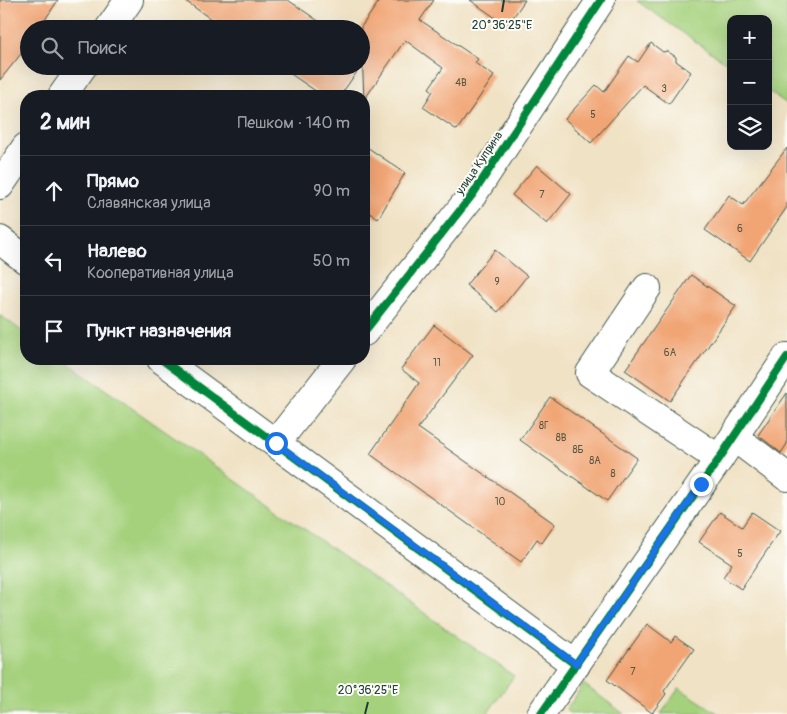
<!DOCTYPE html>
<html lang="ru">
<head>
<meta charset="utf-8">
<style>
  :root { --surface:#171b24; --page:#20242c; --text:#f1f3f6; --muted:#9ea1a6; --line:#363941 }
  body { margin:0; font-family:Pangolin,sans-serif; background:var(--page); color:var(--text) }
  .controls { position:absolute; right:15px; top:15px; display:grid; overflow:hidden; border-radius:10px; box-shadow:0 5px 20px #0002 }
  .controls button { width:45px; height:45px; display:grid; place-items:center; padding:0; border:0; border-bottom:1px solid var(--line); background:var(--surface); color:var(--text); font:25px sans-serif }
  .stop { position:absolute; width:15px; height:15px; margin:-11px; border:4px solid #1a73e8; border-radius:50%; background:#fff }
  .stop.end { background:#1a73e8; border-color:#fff; box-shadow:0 1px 5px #0008 }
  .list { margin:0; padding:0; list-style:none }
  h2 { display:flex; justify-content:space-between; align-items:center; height:65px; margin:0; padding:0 20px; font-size:21px }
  h2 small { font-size:16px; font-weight:400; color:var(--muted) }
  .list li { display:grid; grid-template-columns:32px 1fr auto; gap:15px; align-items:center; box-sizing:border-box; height:70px; padding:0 20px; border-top:1px solid var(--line) }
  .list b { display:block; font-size:19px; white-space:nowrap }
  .list p { margin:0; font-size:16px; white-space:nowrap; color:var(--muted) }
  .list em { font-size:16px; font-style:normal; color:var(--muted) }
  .icon { flex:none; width:28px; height:28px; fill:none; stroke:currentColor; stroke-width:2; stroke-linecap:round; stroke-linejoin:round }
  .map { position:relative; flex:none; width:787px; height:714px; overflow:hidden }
  .search { position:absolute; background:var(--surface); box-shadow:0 5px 20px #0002; left:20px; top:20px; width:350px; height:55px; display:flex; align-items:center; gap:12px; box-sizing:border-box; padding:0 18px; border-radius:28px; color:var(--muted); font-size:19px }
  .panel { position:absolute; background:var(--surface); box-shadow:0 5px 20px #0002; left:20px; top:90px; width:350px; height:275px; border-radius:20px }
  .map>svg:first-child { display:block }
  .green { fill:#a5d17d; stroke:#628758 }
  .building { fill:#f1a575 }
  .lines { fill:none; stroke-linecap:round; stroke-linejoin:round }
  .minor-casing { stroke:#3e564a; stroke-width:30 }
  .minor { stroke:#fff; stroke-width:28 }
  .cycleway-casing { stroke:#fdfcf7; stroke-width:11 }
  .cycleway { stroke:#00873e; stroke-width:8 }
  .route { stroke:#1a73e8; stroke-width:6 }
  .ticks { fill:none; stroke:#1f3d34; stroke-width:2 }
  .labels { text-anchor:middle; stroke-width:4; stroke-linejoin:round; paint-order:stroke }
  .number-label { font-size:10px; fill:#545744 }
  .street-label { font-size:12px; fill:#1f3d34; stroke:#fdfcf7 }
  .ticks-label { font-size:12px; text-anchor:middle; fill:#1f3d34; stroke:#fdfcf7; stroke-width:4; stroke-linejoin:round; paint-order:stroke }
</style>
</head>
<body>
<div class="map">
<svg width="787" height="714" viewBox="0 0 787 714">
  <rect width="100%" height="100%" fill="#fdfcf7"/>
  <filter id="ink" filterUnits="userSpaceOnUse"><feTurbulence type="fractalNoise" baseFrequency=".02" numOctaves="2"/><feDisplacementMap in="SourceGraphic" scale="10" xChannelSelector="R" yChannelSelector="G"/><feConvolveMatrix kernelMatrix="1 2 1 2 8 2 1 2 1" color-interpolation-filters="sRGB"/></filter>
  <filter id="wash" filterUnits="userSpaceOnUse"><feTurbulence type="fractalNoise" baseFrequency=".0096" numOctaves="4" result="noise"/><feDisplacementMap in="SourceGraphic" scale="20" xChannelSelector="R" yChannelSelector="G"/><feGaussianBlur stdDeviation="1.12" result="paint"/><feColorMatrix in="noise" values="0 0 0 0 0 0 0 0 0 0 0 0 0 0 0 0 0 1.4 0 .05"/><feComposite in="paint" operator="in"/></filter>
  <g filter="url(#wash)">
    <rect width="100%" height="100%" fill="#f0e2c4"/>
    <g class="green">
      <polygon points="787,0 787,104 768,91 768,19 731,19 731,66 637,1"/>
      <polygon points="0,315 26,334 26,359 62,359 514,676 487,714 0,714"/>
      <polygon points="584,684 585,685 624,714 570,714 566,710"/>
      <polygon points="679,688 719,714 661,714"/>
    </g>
    <g id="blocks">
      <g class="building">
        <polygon points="0,0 58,0 39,29 29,29 29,44 0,80"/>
        <polygon points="184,0 288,0 327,27 326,29 225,29"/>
        <polygon points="380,0 434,0 420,20 478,59 475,63 494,76 457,130 423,107 433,91 429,88 443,68 405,40 364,100 361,27"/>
        <polygon points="470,0 525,0 507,26"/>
        <polygon points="651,43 663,52 667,51 676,57 676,61 691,72 669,104 643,85 591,143 565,119 596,85 604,92 629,56 638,62"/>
        <polygon points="279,66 361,66 340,96 323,96"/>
        <polygon points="364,145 405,173 378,219 364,209"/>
        <polygon points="787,148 787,207 750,261 705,230 729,195 743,205"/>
        <polygon points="537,165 571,194 547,224 512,195"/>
        <polygon points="495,250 527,276 498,312 466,285"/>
        <polygon points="691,275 736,306 670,401 625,370"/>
        <polygon points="434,325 473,355 418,428 555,524 542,543 537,539 521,562 370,454 419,383 401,369"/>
        <polygon points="787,393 787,444 781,453 758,435"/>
        <polygon points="550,397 637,458 607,501 520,440"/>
        <polygon points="720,512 742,527 752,512 780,531 741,589 723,577 732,564 699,542"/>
        <polygon points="647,624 671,642 675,636 694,649 664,691 666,694 652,713 607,680"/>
      </g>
    </g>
  </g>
  <g filter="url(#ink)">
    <use href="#blocks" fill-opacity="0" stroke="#3e564a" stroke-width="1"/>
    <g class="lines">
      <defs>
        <g id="minor">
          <polyline points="109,29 129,0"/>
          <polyline points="62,96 83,66"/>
          <polyline points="0,185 26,147"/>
          <polyline points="0,240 26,260"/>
          <polyline points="647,288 590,373 719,459"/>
          <polyline points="364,332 473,194 601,0"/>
          <polyline points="161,359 576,665"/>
          <polyline points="734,437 787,477"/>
          <polyline points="276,443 342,359"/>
          <polyline points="541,714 719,459 787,357"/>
        </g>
      </defs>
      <use href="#minor" class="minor-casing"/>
      <use href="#minor" class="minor"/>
      <defs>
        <g id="cycleway">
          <polyline points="364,332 473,194 601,0"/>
          <polyline points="161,359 576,665"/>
          <polyline points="541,714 719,459 787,357"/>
        </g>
      </defs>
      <use href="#cycleway" class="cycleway-casing"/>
      <use href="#cycleway" class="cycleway"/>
    </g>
  </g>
  <g class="lines" filter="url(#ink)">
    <polyline class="route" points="276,443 576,664 701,484"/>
  </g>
  <path class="ticks" d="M502,12L504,0M365,714L368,702"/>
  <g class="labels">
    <g class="number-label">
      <text x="461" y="86">4В</text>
      <text x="664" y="92">3</text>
      <text x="593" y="118">5</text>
      <text x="542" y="198">7</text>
      <text x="740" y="232">6</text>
      <text x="497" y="285">9</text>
      <text x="670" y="356">6А</text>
      <text x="437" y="366">11</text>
      <text x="544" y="429">8Г</text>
      <text x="561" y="441">8В</text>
      <text x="578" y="453">8Б</text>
      <text x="595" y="464">8А</text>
      <text x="613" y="477">8</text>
      <text x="500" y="505">10</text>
      <text x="740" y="557">5</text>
      <text x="633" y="675">7</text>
    </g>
    <g class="street-label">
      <text transform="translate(479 163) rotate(-56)" y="4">улица Куприна</text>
    </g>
  </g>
  <g class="ticks-label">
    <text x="502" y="29">20°36'25"E</text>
    <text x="368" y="694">20°36'25"E</text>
  </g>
</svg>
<div class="controls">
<button>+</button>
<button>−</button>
<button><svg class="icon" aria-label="layers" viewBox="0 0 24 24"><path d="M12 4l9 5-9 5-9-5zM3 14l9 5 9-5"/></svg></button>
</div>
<div class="stop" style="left:276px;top:443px"></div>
<div class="stop end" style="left:701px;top:484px"></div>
<div class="search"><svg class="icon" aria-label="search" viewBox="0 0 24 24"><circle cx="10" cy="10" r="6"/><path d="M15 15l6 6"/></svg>Поиск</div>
<section class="panel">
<h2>2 мин<small>Пешком · 140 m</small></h2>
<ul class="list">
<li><svg class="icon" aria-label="ahead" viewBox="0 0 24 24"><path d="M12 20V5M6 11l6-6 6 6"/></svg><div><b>Прямо</b><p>Славянская улица</p></div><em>90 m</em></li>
<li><svg class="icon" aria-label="left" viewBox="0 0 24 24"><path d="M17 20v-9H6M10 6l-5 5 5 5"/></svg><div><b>Налево</b><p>Кооперативная улица</p></div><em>50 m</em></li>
<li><svg class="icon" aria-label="arrive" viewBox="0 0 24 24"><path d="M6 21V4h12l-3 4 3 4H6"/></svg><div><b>Пункт назначения</b></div></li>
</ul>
</section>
</div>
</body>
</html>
